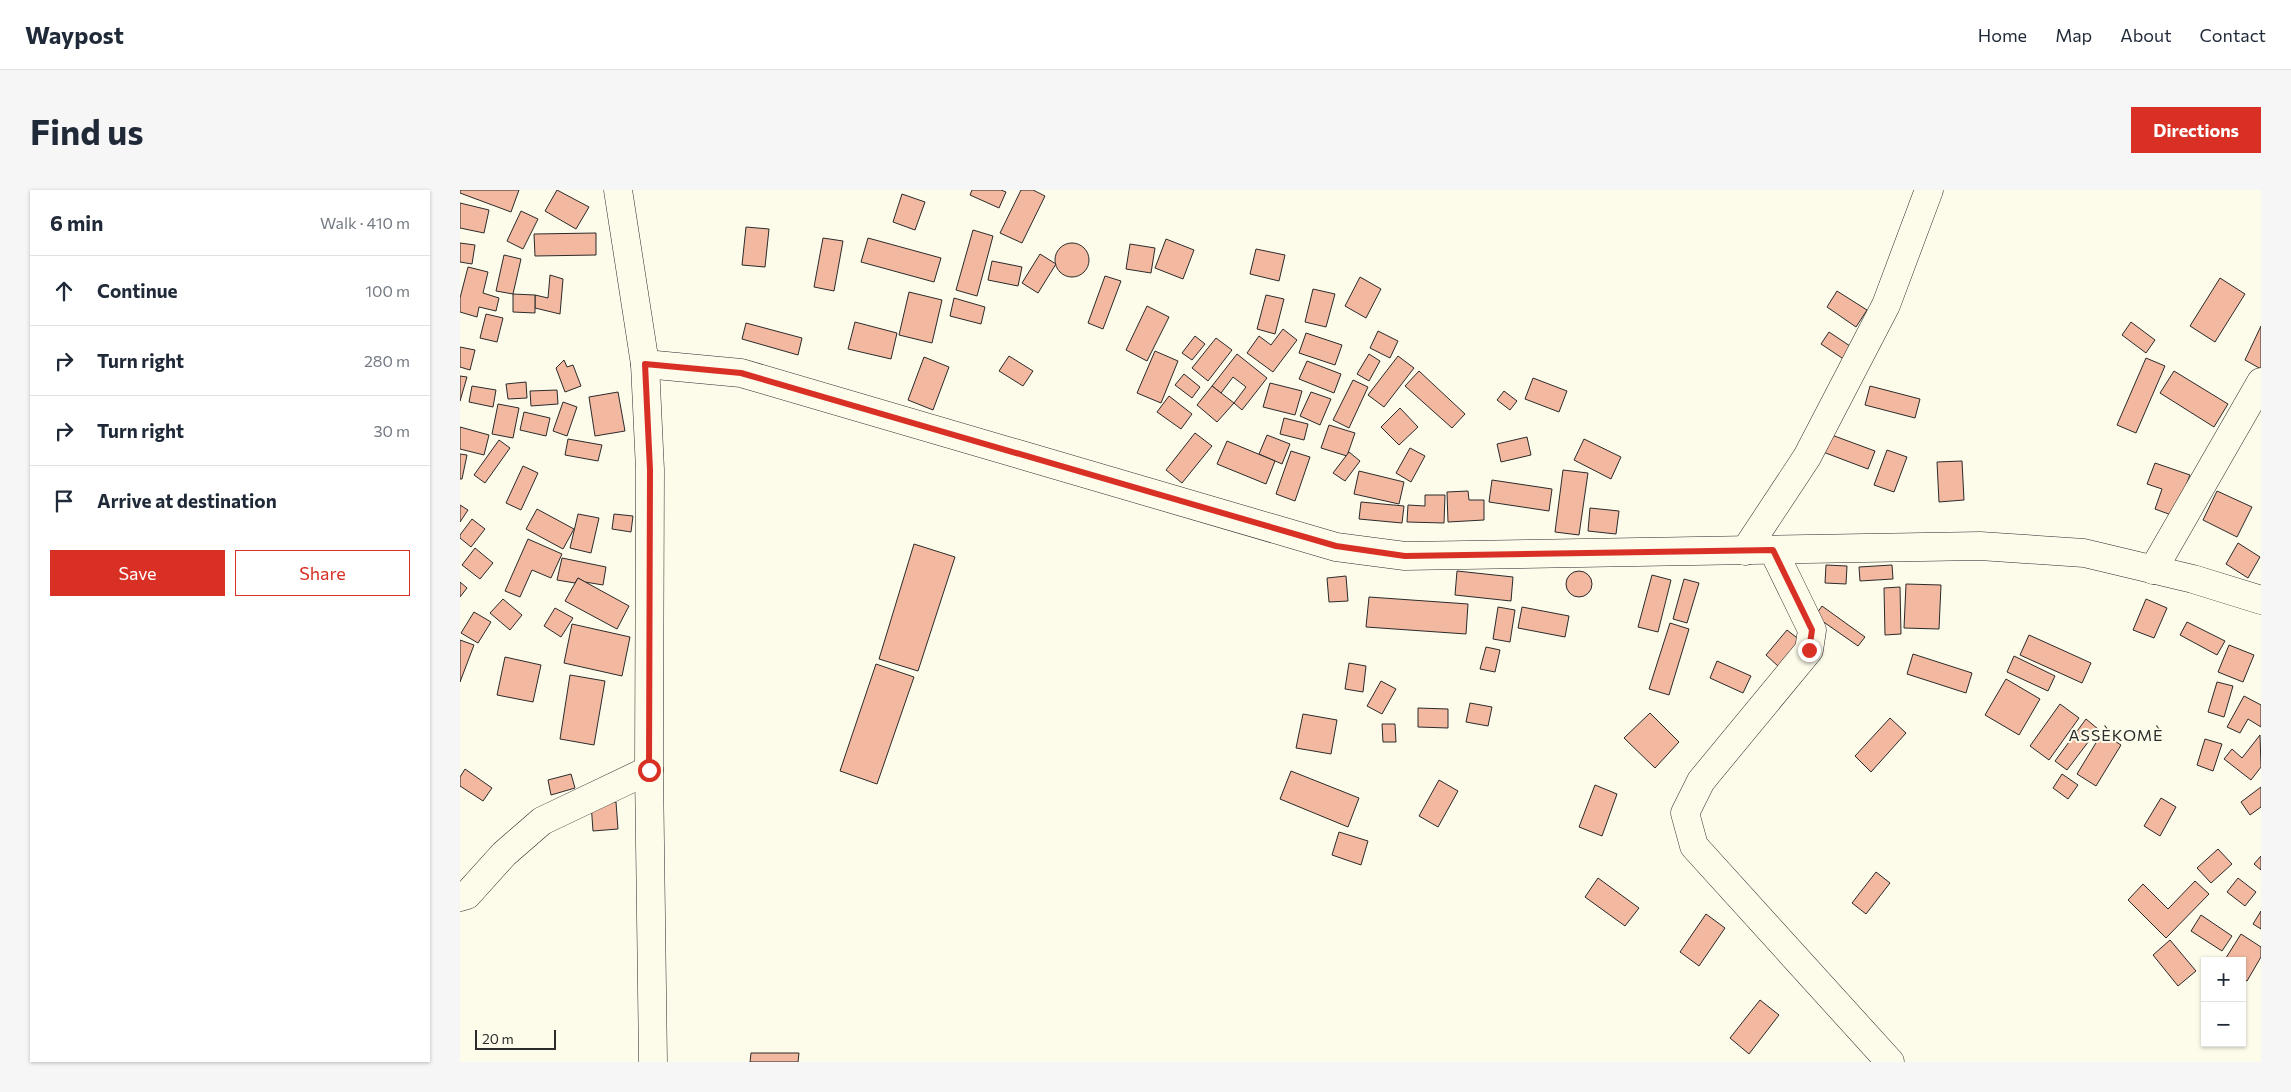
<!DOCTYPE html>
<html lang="en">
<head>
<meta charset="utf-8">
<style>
  :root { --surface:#fff; --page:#f6f6f7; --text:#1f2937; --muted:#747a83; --line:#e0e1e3; --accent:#d93025 }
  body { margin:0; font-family:Commissioner,sans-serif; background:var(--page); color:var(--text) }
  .controls { position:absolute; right:15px; bottom:15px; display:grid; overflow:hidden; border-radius:0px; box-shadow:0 1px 4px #0004 }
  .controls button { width:45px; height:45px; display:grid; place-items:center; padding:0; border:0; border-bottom:1px solid var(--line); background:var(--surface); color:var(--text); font:25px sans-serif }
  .scale { position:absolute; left:15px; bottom:12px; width:81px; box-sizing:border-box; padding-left:5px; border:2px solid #2b2b2b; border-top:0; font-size:14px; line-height:18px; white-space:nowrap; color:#2b2b2b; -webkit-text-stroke:4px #fdfbea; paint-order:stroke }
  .stop { position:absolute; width:15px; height:15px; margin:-11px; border:4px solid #d93025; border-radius:50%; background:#fff }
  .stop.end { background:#d93025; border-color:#fff; box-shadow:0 1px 5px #0008 }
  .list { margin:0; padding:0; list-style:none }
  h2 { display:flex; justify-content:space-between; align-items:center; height:65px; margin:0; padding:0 20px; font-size:21px }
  h2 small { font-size:16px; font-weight:400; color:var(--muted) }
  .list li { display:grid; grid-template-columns:32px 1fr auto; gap:15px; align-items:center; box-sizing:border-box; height:70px; padding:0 20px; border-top:1px solid var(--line) }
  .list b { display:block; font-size:19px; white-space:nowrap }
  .list em { font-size:16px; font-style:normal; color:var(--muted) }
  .actions { display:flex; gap:10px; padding:15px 20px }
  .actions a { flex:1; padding:11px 0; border:1px solid var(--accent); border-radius:0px; text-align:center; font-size:18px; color:var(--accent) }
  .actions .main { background:var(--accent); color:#fff }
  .icon { flex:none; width:28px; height:28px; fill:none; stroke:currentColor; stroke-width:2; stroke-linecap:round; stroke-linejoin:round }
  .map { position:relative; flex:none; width:1801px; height:872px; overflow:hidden; border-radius:0px }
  header { display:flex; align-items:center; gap:30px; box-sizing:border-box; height:70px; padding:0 25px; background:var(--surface); border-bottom:1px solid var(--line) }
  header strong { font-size:24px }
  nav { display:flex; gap:28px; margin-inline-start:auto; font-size:18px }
  .intro { display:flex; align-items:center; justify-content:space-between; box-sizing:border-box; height:120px; padding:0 30px }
  h1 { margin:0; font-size:35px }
  .button { padding:12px 22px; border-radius:0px; background:var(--accent); color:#fff; font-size:18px; font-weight:700 }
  main { display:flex; gap:30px; padding:0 30px }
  aside { flex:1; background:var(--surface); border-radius:0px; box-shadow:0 1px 4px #0004 }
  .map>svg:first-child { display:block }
  .building { fill:#f2b8a0; stroke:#2b2b2b }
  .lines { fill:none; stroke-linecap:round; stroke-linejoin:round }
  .minor-casing { stroke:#2b2b2b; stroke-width:29 }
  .major-casing { stroke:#2b2b2b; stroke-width:29 }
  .minor { stroke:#fdfbea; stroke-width:28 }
  .major { stroke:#fdfbea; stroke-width:28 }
  .route { stroke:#d93025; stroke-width:6 }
  .labels { text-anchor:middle; stroke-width:4; stroke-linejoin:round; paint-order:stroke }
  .quarter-label { font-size:16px; letter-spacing:1px; fill:#2b2b2b; stroke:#fdfbea }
</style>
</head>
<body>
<header>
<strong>Waypost</strong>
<nav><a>Home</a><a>Map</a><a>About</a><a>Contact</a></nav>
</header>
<div class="intro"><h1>Find us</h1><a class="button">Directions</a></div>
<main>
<aside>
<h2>6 min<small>Walk · 410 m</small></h2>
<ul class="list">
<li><svg class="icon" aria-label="ahead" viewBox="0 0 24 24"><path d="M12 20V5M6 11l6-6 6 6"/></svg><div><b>Continue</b></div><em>100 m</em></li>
<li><svg class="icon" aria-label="right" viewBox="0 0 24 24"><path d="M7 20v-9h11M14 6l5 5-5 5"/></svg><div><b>Turn right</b></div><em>280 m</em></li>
<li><svg class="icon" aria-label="right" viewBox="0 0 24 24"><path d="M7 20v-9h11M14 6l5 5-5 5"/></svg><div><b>Turn right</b></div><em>30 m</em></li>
<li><svg class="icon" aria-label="arrive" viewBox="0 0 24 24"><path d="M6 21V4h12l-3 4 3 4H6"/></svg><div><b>Arrive at destination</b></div></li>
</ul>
<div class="actions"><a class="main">Save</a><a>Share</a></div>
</aside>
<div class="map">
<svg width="1801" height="872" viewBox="0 0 1801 872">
  <rect width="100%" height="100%" fill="#fdfbea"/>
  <g class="building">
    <polygon points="0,0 59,0 51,22 0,3"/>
    <polygon points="97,0 129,17 116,39 85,21"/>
    <polygon points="512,0 541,0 546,2 539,18 510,5"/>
    <polygon points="561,0 573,0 585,6 562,53 540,43"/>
    <polygon points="442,4 465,12 455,40 433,32"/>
    <polygon points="0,13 29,20 24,43 0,38"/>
    <polygon points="61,21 78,29 63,59 47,51"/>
    <polygon points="286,37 309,39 305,77 282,75"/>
    <polygon points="513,40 533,46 517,106 496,100"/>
    <polygon points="136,43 136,65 75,66 74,44"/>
    <polygon points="363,48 383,51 374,101 354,97"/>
    <polygon points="408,48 481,68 474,92 401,72"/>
    <polygon points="706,49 734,60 723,89 695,78"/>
    <circle cx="612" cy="70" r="17"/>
    <polygon points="0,53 15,55 12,74 0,72"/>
    <polygon points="670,54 695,58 691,83 666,79"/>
    <polygon points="796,59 825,65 819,91 790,84"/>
    <polygon points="580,64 596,74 578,103 562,93"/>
    <polygon points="44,65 61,69 53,104 36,101"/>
    <polygon points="532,71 562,77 558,96 528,90"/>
    <polygon points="8,77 28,82 23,103 39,108 36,121 19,117 17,127 0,122 0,108"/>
    <polygon points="90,85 103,89 100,124 75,118 75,105 88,108"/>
    <polygon points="645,86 661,91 643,139 628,133"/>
    <polygon points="900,87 921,99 906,128 885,116"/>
    <polygon points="1760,88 1785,104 1755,152 1730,136"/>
    <polygon points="853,99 875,104 866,137 845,132"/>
    <polygon points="1377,101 1407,120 1396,137 1367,117"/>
    <polygon points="449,102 482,110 472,153 439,145"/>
    <polygon points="53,104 75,105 75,123 53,122"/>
    <polygon points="806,105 824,109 815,144 797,139"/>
    <polygon points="494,108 525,117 521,134 490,126"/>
    <polygon points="687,116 709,127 687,171 666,160"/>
    <polygon points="26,124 43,128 37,152 20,148"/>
    <polygon points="395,132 437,143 431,169 388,159"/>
    <polygon points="1671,132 1695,150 1686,163 1662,145"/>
    <polygon points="286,133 342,148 338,165 282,149"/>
    <polygon points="1801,136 1801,179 1785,170"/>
    <polygon points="823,139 837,150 813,182 787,163 799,146 811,155"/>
    <polygon points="918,141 938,151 930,168 910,158"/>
    <polygon points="1369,142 1393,158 1385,170 1361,154"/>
    <polygon points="846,143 882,155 875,175 839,163"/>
    <polygon points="735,146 745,154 732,170 722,163"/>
    <polygon points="756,148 772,160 748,191 732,178"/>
    <polygon points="0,157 15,160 10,180 0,177"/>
    <polygon points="695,161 718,171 701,213 677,203"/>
    <polygon points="777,164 807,188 782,220 774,213 786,197 773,187 761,203 752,196"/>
    <polygon points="909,164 920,171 909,191 897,184"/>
    <polygon points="549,166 573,181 563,196 539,181"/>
    <polygon points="938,166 954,178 924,217 908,205"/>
    <polygon points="464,167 489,177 473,220 448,210"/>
    <polygon points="1686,168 1705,176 1676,243 1657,235"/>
    <polygon points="104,170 107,177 113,175 121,196 105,202 96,178"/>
    <polygon points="847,171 881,184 874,203 839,189"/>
    <polygon points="959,181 1005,224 992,238 945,196"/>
    <polygon points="1714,181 1768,214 1754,237 1700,203"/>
    <polygon points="724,184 740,197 732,208 715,195"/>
    <polygon points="0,186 7,187 0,211"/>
    <polygon points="1073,188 1107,201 1099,222 1065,209"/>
    <polygon points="893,190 908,197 889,238 873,230"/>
    <polygon points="66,192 67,208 48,209 46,194"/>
    <polygon points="810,193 842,201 835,225 803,217"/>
    <polygon points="12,196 36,200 33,217 9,212"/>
    <polygon points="752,196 774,213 757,232 737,215"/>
    <polygon points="1410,196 1460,209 1455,228 1405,215"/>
    <polygon points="97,200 98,214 71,216 70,201"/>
    <polygon points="1044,201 1057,211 1050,220 1037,210"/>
    <polygon points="158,202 165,241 135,246 129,207"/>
    <polygon points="851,202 871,209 860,235 840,226"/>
    <polygon points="709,206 732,224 721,239 697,222"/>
    <polygon points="103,212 117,217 107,246 93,241"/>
    <polygon points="38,214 59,218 53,248 32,244"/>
    <polygon points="940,218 958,237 939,255 921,237"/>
    <polygon points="64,222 90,228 86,246 60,240"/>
    <polygon points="824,228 848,234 844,250 820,244"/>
    <polygon points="869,235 895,243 887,266 861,258"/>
    <polygon points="0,237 29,245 24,265 0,259"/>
    <polygon points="735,243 752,256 722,293 706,280"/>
    <polygon points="1369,244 1415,261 1408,279 1363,262"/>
    <polygon points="807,245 830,254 822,274 799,264"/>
    <polygon points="1067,247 1071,265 1041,272 1037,254"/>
    <polygon points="108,249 142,255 138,271 105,265"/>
    <polygon points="1124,249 1161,267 1151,289 1114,270"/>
    <polygon points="39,250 50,258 25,293 14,285"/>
    <polygon points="767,251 815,271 806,294 757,274"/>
    <polygon points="950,258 965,266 951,292 936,283"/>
    <polygon points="1427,260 1447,267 1434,302 1414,295"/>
    <polygon points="831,261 850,267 835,311 816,304"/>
    <polygon points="889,262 900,271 885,291 873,283"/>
    <polygon points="0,264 7,265 2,289 0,289"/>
    <polygon points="1502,271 1504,310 1479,312 1477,272"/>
    <polygon points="1695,273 1730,285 1714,326 1695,319 1702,299 1687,294"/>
    <polygon points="63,276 78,283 61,320 46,313"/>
    <polygon points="1103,280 1128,283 1119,345 1095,342"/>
    <polygon points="899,281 944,292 939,314 894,304"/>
    <polygon points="1032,290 1092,299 1089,321 1029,312"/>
    <polygon points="1008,301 1009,310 1024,310 1024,330 988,332 987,302"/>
    <polygon points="1757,301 1792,317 1777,347 1743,330"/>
    <polygon points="965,305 985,305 984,333 947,332 948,315 965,316"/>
    <polygon points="901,312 944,316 942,333 899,329"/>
    <polygon points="0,315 8,320 0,332"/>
    <polygon points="1130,318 1159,321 1156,344 1128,341"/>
    <polygon points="77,319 114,339 103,359 66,339"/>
    <polygon points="118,324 139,328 131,363 110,358"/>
    <polygon points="154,324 173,326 171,342 152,339"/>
    <polygon points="12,329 25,339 11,357 0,348 0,345"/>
    <polygon points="68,349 102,364 91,388 72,380 60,407 45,401"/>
    <polygon points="1778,353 1800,367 1788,388 1766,374"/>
    <polygon points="454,354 495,367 458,481 419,469"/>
    <polygon points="15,358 33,373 20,389 2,375"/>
    <polygon points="102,368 146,377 143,395 125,392 118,388 115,393 97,390"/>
    <polygon points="1366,375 1387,376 1386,394 1365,393"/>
    <polygon points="1432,375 1433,389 1400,391 1399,377"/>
    <circle cx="1119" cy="394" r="13"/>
    <polygon points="997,381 1053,387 1051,411 995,405"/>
    <polygon points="1192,385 1211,390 1198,442 1178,437"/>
    <polygon points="886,386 888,411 869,412 867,388"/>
    <polygon points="118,388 169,416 157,439 105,411"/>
    <polygon points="1224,389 1239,393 1227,433 1213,429"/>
    <polygon points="0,392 7,398 0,407"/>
    <polygon points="1446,394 1481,395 1479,439 1444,438"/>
    <polygon points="1440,397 1441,444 1425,445 1424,398"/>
    <polygon points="909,407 1008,414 1006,444 906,437"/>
    <polygon points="43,409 62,425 50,440 30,423"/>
    <polygon points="1686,409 1707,418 1694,448 1673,440"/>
    <polygon points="1362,416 1405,447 1398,456 1355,426"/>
    <polygon points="1038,417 1055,420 1050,452 1033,449"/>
    <polygon points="1062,417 1109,426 1105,447 1058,438"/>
    <polygon points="95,418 113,428 101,447 84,436"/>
    <polygon points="14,422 31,432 18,453 1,443"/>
    <polygon points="1727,432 1765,451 1757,465 1720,445"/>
    <polygon points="1210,433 1229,439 1209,505 1189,499"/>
    <polygon points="112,434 170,447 162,486 104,473"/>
    <polygon points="1327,440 1341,451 1319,477 1306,465"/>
    <polygon points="1569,445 1631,473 1622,493 1560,465"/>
    <polygon points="0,450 14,455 0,492"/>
    <polygon points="1769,455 1794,465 1783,492 1758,482"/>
    <polygon points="1026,457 1040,460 1035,482 1020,479"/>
    <polygon points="1453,464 1512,483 1506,503 1447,484"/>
    <polygon points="1554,466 1595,486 1588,501 1547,482"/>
    <polygon points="45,467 81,475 73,512 37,505"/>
    <polygon points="1257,471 1291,486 1283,503 1250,488"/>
    <polygon points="889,473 906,476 903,502 885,499"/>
    <polygon points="416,474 454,487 417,594 380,581"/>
    <polygon points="110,485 145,491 134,555 100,549"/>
    <polygon points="1546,489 1580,509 1559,545 1525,525"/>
    <polygon points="921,491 936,499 922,524 907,516"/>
    <polygon points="1757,492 1773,496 1764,527 1748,522"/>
    <polygon points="1784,506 1801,515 1801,537 1788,529 1780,543 1767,537"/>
    <polygon points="1010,513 1032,517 1028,536 1006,532"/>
    <polygon points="1600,514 1619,528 1589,570 1570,556"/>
    <polygon points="958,518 988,519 988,538 958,537"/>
    <polygon points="1190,523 1219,552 1195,578 1164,548"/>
    <polygon points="843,524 877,530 871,564 836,558"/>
    <polygon points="1430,528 1446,543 1411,582 1395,566"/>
    <polygon points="1626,529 1638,539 1607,580 1595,571"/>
    <polygon points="922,534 935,534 936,552 923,552"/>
    <polygon points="1642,543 1661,555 1636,596 1617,584"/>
    <polygon points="1800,545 1801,577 1791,590 1764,569 1772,559 1782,568"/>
    <polygon points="1745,549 1762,554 1753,581 1737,575"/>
    <polygon points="5,579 32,598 23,611 0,596 0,587"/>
    <polygon points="831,581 899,608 888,637 820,609"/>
    <polygon points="111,584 115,598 91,605 88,590"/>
    <polygon points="1602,584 1618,595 1608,609 1593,598"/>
    <polygon points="979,590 998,601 978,637 959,626"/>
    <polygon points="1135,595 1157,604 1142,646 1119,637"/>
    <polygon points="1801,597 1801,617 1790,625 1781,612"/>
    <polygon points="1701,608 1716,617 1700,646 1684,636"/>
    <polygon points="156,612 158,639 133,641 131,613"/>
    <polygon points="879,642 908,651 901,675 872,665"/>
    <polygon points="1758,659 1772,674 1751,693 1737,678"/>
    <polygon points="1801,666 1801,680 1794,674"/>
    <polygon points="1416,682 1430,693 1406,724 1392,713"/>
    <polygon points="1138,688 1179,718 1165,736 1125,707"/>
    <polygon points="1778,688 1796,702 1785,716 1767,702"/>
    <polygon points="1735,691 1749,704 1706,748 1668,710 1683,694 1708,719"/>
    <polygon points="1801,721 1801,739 1793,734"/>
    <polygon points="1246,724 1265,738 1239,776 1220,762"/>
    <polygon points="1741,725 1772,746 1762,761 1731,741"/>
    <polygon points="1781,744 1801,757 1801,767 1787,791 1782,788 1782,771 1764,771"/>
    <polygon points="1710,750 1736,781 1718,796 1693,765"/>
    <polygon points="1300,810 1319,825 1289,864 1270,848"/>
    <polygon points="291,863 339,863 338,872 290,872"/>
  </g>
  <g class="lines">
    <defs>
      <g id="minor">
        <polyline points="185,174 281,183 876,357 945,366 1520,356 1624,363 1733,389 1801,410"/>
        <polyline points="1313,360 1352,440 1349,460 1241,591 1225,623 1234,656 1430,872"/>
        <polyline points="1285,361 1347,267 1426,115 1469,0"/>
        <polyline points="1693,380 1801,192"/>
        <polyline points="0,707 7,705 44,664 82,631 189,580"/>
      </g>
      <polyline id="major" points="158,0 185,174 190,280 189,580 193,872"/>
    </defs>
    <use href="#minor" class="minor-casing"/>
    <use href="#major" class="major-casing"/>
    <use href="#minor" class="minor"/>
    <use href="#major" class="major"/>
  </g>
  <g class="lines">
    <polyline class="route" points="189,580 190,280 185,174 281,183 876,356 945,366 1313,360 1352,440 1349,460"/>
  </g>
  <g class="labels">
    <g class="quarter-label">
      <text x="1656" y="551">ASSÈKOMÈ</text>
    </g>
  </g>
</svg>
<div class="controls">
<button>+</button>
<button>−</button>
</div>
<div class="scale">20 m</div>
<div class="stop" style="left:189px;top:580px"></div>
<div class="stop end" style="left:1349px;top:460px"></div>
</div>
</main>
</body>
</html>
